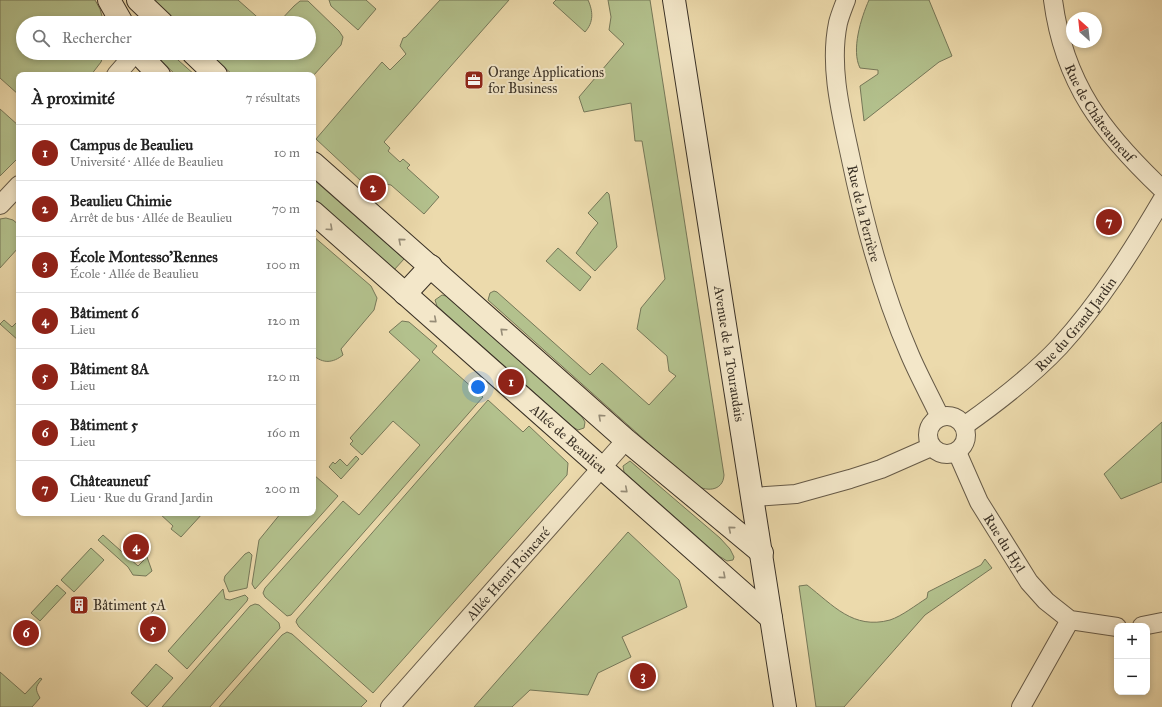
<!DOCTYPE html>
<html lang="fr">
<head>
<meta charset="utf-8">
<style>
  :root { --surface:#fff; --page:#f6f6f6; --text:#222; --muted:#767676; --line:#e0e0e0; --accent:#8f2418 }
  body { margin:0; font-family:"IM FELL Great Primer",serif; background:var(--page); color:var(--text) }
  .controls { position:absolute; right:12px; bottom:12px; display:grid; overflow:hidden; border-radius:8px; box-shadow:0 2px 6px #0003 }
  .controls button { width:36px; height:36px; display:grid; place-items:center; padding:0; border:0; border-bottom:1px solid var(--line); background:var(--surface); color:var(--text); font:20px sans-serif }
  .compass { position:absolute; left:1066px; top:12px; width:36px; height:36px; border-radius:50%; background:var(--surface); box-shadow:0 2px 6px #0003; rotate:333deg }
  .you { position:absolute; left:478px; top:387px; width:14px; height:14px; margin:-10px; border:3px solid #fff; border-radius:50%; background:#1a73e8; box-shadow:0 0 0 6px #1a73e833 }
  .badge { display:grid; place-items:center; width:26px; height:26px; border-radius:50%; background:var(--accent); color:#fff; font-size:13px; font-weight:700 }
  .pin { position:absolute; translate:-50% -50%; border:2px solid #fff; box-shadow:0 1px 4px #0006 }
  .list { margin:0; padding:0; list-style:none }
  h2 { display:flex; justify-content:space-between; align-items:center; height:52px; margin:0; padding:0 16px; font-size:17px }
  h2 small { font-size:13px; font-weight:400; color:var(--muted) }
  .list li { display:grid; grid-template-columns:26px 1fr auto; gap:12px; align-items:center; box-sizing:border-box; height:56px; padding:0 16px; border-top:1px solid var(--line) }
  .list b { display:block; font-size:15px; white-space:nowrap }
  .list p { margin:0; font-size:13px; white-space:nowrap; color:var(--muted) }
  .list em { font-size:13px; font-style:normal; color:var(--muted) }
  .icon { flex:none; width:22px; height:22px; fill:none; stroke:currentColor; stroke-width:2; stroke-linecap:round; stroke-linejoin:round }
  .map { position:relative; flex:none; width:1162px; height:707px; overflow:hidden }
  .search { position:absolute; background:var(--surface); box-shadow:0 2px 6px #0003; left:16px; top:16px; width:300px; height:44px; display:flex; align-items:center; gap:10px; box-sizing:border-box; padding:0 14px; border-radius:22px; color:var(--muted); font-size:15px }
  .panel { position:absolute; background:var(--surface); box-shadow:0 2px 6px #0003; left:16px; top:72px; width:300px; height:444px; border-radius:8px }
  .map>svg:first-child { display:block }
  .green { fill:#b3c18d; stroke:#767859 }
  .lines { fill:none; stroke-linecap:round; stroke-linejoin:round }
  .street-casing { stroke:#665a47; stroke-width:20 }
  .secondary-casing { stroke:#393025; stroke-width:24 }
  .street { stroke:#f3e7c9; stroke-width:18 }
  .secondary { stroke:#f3e7c9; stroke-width:22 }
  .oneway { stroke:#968c77 }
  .labels { text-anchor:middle; stroke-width:4; stroke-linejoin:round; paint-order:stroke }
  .poi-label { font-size:14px; fill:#393025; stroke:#f3e7c9; text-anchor:start }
  .street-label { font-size:14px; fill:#393025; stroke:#f3e7c9 }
</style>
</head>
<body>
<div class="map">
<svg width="1162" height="707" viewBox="0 0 1162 707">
  <rect width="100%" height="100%" fill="#ecdaac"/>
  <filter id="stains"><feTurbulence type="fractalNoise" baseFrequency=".005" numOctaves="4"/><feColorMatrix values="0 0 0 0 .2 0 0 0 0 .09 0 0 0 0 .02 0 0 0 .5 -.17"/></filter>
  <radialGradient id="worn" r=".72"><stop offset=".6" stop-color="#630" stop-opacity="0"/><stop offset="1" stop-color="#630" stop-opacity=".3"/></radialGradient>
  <g class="green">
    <polygon points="0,0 95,0 100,9 104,23 23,23 23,53 104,53 101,62 91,75 19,75 19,95 0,78"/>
    <polygon points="147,0 238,0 264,23 174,23"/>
    <polygon points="329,0 366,0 376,9 358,30 331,6"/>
    <polygon points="440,0 509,0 384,142 390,148 388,151 400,162 403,159 410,165 407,168 439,197 424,214 391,185 360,180 316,139 382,62 390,70 406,54 400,46 403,38 406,37"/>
    <path d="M556,0H588C593,11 594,22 585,32L553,3Z"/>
    <path d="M608,0H650L724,475C723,492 705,492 694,484L488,300L490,293L494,291L497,292L590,375L602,363L649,405L676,376L669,371L667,356L637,329L641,308L665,279L642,141H635L631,103L584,112L579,97L624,44L609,30L611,17Z"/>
    <path d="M869,0H929L952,56L939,62L864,121L860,86L878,74V70L860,68C851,50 861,18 869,0Z"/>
    <polygon points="300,1 308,1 339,31 343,37 341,45 313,76 233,75 208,53 309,53 309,23 278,23 294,6"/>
    <polygon points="161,53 170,53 195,75 176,75 161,61 159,57"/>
    <polygon points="0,109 19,126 19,157 0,176"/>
    <polygon points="313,179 404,259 394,270 313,198"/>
    <path d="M607,192L609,194L617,247L595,271L576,253C584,243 589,233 598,223L588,213Z"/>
    <polygon points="6,218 13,220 19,225 19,247 0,268 0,219"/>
    <path d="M313,236L371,286L377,298L374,310L341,349L343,355C333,363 323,364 313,355Z"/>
    <polygon points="558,248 591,277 580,291 546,261"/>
    <polygon points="442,295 446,296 582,417 585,422 584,428 578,430 573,427 437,306 435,300"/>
    <polygon points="4,320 12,327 19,320 19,341 0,324"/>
    <polygon points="402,321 409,322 437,346 432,352 483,397 291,615 287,616 265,597 263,593 265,588 343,501 359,515 420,445 393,421 362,455 350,444 353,441 350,438 420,360 389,332"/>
    <polygon points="488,400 523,432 529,426 568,463 567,475 373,693 299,627 296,622 297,619"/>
    <polygon points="1162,422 1162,482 1121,499 1104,474"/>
    <polygon points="356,456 359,459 341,479 329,467 333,462 335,464 340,459 347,466"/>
    <polygon points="630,461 720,538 730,549 734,557 733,560 727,561 719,556 624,472 623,466"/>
    <polygon points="314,475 338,496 255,589 252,584 259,540 281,513 313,513 313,476"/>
    <polygon points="159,513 203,513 181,537 171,529 173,526"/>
    <polygon points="628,532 679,580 687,607 622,637 631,657 598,673 588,695 530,690 512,707 474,707"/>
    <polygon points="103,535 138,566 147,557 152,571 146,576 133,575 128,567 98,540"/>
    <polygon points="91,548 104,560 74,592 61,580"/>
    <polygon points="249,552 252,555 247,588 229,592 224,580 225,576 245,554"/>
    <path d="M985,559L992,568L925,615L844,707H816L799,586L807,585C833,605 853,630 890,620C902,616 916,605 927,598L928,592L981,565Z"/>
    <polygon points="57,585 66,593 40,621 31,613"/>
    <polygon points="223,589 225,599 230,600 245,595 248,598 247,601 187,669 168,651"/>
    <polygon points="255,604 259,605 279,623 280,628 210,707 162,707 250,606"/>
    <polygon points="287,632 292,634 367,701 361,707 219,707 282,635"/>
    <polygon points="156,664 173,678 147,707 131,693"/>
    <path d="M0,672L25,694L40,678L42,679C35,687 35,689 40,698L32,707H0Z"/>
  </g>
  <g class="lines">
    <defs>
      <g id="street">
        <path id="s1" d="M846,0C843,8 840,15 838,23C829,66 841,113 850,155C864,223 882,291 910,355C919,376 930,396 940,417"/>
        <path id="s2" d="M1053,0C1064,84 1103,133 1162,189"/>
        <polyline points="116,75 135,53"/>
        <polyline points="0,205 19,185"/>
        <circle cx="947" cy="435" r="19"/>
        <path id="s3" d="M964,426C998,402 1031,377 1060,346C1100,302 1132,251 1162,200"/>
        <path id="s4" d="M957,452L979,502L1029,582L1046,601L1070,620L1117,627"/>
        <polyline points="753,497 796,494 850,479 881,469 931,447"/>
        <polyline points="1142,626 1162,622"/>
        <path id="s5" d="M390,707L626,440"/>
        <polyline points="1021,707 1070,620"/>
      </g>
      <g id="secondary">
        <polyline points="109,0 122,23"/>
        <polyline points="138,0 162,23"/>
        <path id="s6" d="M674,0L785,707"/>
        <polyline points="138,53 159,75"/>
        <polyline points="193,53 216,75"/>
        <polyline points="313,163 626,440 762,553"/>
        <path id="s7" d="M313,212L771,618"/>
        <polyline points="405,294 431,266"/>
      </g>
    </defs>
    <use href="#street" class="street-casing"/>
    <use href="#secondary" class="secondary-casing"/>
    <use href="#street" class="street"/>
    <use href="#secondary" class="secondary"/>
  </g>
  <defs><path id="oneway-chevron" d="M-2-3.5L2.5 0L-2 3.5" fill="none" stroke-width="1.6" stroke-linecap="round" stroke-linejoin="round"/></defs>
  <g class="oneway">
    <use href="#oneway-chevron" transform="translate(330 228) rotate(42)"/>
    <use href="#oneway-chevron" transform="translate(401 241) rotate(-139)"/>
    <use href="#oneway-chevron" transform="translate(434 320) rotate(41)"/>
    <use href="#oneway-chevron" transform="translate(503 331) rotate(-138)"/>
    <use href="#oneway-chevron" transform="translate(601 417) rotate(-138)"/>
    <use href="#oneway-chevron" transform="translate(625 490) rotate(41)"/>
    <use href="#oneway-chevron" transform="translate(731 529) rotate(-140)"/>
    <use href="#oneway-chevron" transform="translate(723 576) rotate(41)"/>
  </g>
  <defs>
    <symbol id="office-square" viewBox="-11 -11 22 22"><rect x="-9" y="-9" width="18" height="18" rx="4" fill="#8f2418" stroke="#f3e7c9"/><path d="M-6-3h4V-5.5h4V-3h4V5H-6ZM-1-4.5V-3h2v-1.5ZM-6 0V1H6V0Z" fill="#fff"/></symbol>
    <symbol id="building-square" viewBox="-11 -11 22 22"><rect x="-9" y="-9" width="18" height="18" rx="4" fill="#8f2418" stroke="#f3e7c9"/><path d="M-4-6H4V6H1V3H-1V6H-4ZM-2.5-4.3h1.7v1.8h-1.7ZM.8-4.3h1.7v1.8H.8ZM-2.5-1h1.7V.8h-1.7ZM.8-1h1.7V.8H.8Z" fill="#fff"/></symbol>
  </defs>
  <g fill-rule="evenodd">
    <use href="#office-square" x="463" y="69" width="22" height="22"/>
    <use href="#building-square" x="68" y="594" width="22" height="22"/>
  </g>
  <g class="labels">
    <g class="poi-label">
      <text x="488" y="77">Orange Applications<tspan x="488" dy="16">for Business</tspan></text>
      <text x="93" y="610">Bâtiment 5A</text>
    </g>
    <g class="street-label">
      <text dy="5" stroke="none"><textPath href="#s2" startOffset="124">Rue de Châteauneuf</textPath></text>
      <text dy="5" stroke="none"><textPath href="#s1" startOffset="218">Rue de la Perrière</textPath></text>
      <text dy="5" stroke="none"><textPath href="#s3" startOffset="152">Rue du Grand Jardin</textPath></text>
      <text dy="5" stroke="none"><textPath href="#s6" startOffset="358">Avenue de la Touraudais</textPath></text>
      <text dy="5" stroke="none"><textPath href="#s7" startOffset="342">Allée de Beaulieu</textPath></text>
      <text dy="5" stroke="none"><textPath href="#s4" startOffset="103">Rue du Hyl</textPath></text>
      <text dy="5" stroke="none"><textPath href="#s5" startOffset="178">Allée Henri Poincaré</textPath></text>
    </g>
  </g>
  <rect width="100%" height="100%" filter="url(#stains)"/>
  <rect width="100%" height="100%" fill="url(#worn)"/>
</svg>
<div class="controls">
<button>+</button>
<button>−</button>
</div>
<svg class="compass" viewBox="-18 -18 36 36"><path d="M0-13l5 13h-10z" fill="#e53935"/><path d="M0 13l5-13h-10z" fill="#767676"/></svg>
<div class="you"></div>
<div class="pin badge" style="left:511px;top:382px">1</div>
<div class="pin badge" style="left:373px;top:188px">2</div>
<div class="pin badge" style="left:643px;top:676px">3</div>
<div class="pin badge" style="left:136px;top:547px">4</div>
<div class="pin badge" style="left:153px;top:629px">5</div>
<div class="pin badge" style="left:26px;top:633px">6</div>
<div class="pin badge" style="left:1109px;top:222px">7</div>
<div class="search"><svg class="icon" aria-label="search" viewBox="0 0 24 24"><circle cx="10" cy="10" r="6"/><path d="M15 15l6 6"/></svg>Rechercher</div>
<section class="panel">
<h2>À proximité<small>7 résultats</small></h2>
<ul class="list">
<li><span class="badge">1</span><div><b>Campus de Beaulieu</b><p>Université · Allée de Beaulieu</p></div><em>10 m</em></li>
<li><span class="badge">2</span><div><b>Beaulieu Chimie</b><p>Arrêt de bus · Allée de Beaulieu</p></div><em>70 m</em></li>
<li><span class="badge">3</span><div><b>École Montesso'Rennes</b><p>École · Allée de Beaulieu</p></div><em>100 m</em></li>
<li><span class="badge">4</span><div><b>Bâtiment 6</b><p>Lieu</p></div><em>120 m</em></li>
<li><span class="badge">5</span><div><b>Bâtiment 8A</b><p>Lieu</p></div><em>120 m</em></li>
<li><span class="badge">6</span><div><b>Bâtiment 5</b><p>Lieu</p></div><em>160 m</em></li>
<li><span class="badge">7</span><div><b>Châteauneuf</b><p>Lieu · Rue du Grand Jardin</p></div><em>200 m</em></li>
</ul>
</section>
</div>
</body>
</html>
